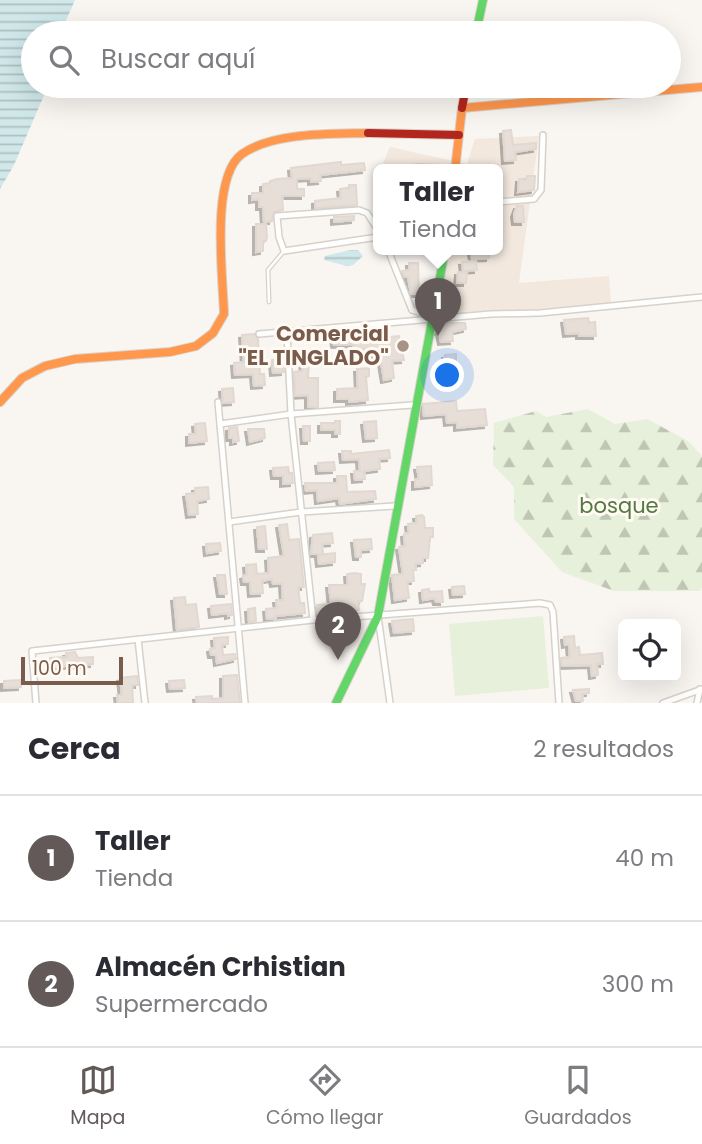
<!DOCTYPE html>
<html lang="es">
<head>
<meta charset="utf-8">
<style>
  :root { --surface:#fff; --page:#f7f7f7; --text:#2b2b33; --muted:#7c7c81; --line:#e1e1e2; --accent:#625958 }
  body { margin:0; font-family:Poppins,sans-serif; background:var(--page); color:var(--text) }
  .controls { position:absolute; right:21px; bottom:21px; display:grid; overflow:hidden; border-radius:10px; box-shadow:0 7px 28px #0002 }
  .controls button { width:63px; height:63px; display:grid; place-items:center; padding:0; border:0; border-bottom:2px solid var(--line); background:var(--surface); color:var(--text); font:35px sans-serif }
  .scale { position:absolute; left:21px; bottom:18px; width:102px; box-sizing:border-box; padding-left:7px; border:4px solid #7a5c4d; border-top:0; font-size:19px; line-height:24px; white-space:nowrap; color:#7a5c4d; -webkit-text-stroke:5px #fffaf3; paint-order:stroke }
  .you { position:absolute; left:448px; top:376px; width:24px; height:24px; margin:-18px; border:5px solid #fff; border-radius:50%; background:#1a73e8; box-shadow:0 0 0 10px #1a73e833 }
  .badge { display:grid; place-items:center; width:46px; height:46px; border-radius:50%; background:var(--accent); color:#fff; font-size:23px; font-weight:700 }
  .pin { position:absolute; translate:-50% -58px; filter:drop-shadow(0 2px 4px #0008) }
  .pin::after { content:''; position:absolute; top:37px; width:24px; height:21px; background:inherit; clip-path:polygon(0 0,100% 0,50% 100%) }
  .popup { position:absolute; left:373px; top:164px; width:130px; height:91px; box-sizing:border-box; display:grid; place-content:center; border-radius:10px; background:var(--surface); filter:drop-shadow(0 2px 5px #0005); font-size:23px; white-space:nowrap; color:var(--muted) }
  .popup b { font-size:26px; color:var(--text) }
  .popup::after { content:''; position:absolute; left:50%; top:100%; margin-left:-14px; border:14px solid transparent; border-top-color:var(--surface) }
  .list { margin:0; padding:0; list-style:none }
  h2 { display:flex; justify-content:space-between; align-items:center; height:91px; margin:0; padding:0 28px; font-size:30px }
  h2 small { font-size:23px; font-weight:400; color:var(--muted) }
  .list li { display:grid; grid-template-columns:46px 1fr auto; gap:21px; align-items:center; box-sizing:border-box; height:126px; padding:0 28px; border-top:2px solid var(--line) }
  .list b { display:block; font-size:26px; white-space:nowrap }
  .list p { margin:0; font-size:23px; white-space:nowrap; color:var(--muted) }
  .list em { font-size:23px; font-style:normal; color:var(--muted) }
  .icon { flex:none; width:38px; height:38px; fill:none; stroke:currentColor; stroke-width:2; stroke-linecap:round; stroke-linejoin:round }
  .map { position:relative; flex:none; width:702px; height:703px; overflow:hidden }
  .search { position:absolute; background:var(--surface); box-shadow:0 7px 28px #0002; left:21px; right:21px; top:21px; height:77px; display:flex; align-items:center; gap:18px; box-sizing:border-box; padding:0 24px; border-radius:38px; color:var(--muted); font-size:26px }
  .sheet { height:343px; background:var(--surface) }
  nav { display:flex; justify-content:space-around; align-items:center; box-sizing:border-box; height:98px; border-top:2px solid var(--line); background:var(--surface); font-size:19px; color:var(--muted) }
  nav a { display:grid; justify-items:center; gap:4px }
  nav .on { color:var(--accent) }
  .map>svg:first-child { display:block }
  .residential { fill:#f2e8de }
  .forest { fill:url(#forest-firs) }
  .park { fill:#e7f0db }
  .water { fill:url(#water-rules) }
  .building { fill:#e6ded7; stroke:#e2d8d2; stroke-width:2; filter:url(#shadow) }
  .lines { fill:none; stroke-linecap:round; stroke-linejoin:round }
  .lane-casing { stroke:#d7d1cb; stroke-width:5 }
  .street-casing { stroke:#d7d1cb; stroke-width:8 }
  .fast-casing { stroke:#d9d2cb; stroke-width:10 }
  .slow-casing { stroke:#d9d2cb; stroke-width:10 }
  .jam-casing { stroke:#d9d2cb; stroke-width:10 }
  .lane { stroke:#fefefd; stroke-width:2.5 }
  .street { stroke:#fefefd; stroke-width:5 }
  .fast { stroke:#63d668; stroke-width:8 }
  .slow { stroke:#ff974d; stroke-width:8 }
  .jam { stroke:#b3261e; stroke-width:8 }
  .poi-dot { fill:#a69286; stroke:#fffaf3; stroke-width:2.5 }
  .labels { text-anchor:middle; stroke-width:6; stroke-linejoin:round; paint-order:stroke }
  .poi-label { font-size:21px; font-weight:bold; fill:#7a5c4d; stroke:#fffaf3; text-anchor:end }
  .park-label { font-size:21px; fill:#537a41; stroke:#fffaf3 }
</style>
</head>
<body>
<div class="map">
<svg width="702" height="703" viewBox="0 0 702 703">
  <defs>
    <pattern id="forest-firs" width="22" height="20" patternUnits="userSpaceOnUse" patternTransform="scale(1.75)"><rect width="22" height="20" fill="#e7f0db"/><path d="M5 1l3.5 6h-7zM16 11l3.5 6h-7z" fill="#c0c6b4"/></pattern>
    <pattern id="water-rules" width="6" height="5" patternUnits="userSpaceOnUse" patternTransform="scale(1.75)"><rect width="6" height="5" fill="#d0e8ea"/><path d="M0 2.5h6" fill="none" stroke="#aebfc0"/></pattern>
    <filter id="shadow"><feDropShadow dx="-3" dy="3" stdDeviation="0" flood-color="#0004"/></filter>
  </defs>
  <rect width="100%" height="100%" fill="#f9f5f0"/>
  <polygon class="residential" points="539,136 519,283 609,276 611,303 434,318 445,250 498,250 498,170 380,170 390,147 467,164 475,139"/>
  <polygon class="forest" points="588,409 615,424 647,419 688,441 702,456 702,587 700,591 614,591 562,572 514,519 514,487 493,465 494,423 536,411 546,417"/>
  <polygon class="park" points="543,616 549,688 455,696 449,624"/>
  <g class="water">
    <polygon points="0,0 75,0 64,25 64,33 33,33 33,86 48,86 14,165 0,189"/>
    <polygon points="350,250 358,250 363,256 353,265 347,266 324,260 325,256"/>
  </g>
  <g class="building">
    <polygon points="511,130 513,145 536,143 536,149 515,152 516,160 505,161 503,131"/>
    <polygon points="341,162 341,165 364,163 365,170 320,175 321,181 311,182 311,178 297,179 297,189 304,189 304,196 282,196 283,210 274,212 272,221 264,222 263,207 259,207 259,199 252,200 252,193 263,193 263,184 270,183 270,181 277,179 292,178 291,168"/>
    <polygon points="418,164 442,165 442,170 407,170 406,166"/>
    <polygon points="527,176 535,176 534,190 518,192 519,179 526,180"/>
    <polygon points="349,185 356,185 357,205 315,208 315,201 341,198 340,189 349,188"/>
    <polygon points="517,206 523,206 524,222 515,222 514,214"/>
    <polygon points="354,216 354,220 334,222 334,217"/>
    <polygon points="256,224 266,224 267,237 266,241 263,241 263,251 256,252"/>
    <polygon points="473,250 490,250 489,258 472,259 471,251"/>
    <polygon points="476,261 477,270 463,271 462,262"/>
    <polygon points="409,263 418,263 419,294 411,294 408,277 405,277 402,271 409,270"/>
    <polygon points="458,272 467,273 466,283 457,283"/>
    <polygon points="588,318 589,323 595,322 596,336 579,336 579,333 566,334 564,320"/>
    <polygon points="444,323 465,323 466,329 452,332 453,341 441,342 439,332 437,332 438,327 442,327 442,324"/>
    <polygon points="333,333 342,333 343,338 364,336 364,339 399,336 404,360 392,361 394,378 384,380 381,362 375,362 374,348 353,350 353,344 334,345"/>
    <polygon points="254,334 258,339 260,374 264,374 265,385 254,386 253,374 235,375 234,363 244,362 242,335"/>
    <polygon points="456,354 456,360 451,361 452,371 444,372 445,355"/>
    <polygon points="283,359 284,372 273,373 272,360"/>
    <polygon points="303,360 309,360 308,378 318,378 318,407 308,407 308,395 295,396 294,372 302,371"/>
    <polygon points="369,368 369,376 366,377 368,400 349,402 349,399 337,399 337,389 358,388 357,369"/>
    <polygon points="233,388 234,402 223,403 222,389"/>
    <polygon points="456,401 457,411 485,409 487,425 457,428 457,422 447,423 446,414 424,416 423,404"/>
    <polygon points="335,421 340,421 340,434 335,434 335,430 321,430 321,423 335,423"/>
    <polygon points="376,421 377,438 366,439 364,422"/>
    <polygon points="205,423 207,441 189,443 189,434 196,434 195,424"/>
    <polygon points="303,426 310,426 310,441 304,441"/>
    <polygon points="237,427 239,441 233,442 233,438 229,438 229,428"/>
    <polygon points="248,429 264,429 265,438 250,442"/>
    <polygon points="389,450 390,458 379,459 380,469 364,471 365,479 355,480 354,471 360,471 359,459 343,460 342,451 351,451 351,454"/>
    <polygon points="334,462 335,470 319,471 318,463"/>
    <polygon points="431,466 432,485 415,487 415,479 419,479 417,467"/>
    <polygon points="288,467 289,473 292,473 293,483 283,484 283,476 274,476 273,468"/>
    <polygon points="337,476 346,476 347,492 375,491 376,499 340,504 339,498 318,501 317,490 306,491 305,483 337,483"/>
    <polygon points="208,487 209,499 197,501 198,514 189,515 186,494 195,493 195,488"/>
    <polygon points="422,515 424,517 425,528 433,528 433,537 430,537 428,558 423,558 423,563 415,564 416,570 413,570 414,581 407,582 409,598 395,600 392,575 403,574 399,547 405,546 404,534 409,533 408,524 417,523 416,516"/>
    <polygon points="287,524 289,540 299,539 304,587 298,587 300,603 304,603 305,613 276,616 276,618 267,619 266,609 277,608 276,600 283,600 282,583 273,584 272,579 262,581 263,593 251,594 250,582 244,582 243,576 247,575 246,565 256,564 257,574 269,573 268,558 284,556 279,525"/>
    <polygon points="265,526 267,549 259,549 257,527"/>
    <polygon points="332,533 333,543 322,544 323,554 311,554 313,535"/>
    <polygon points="371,539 372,549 361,550 361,557 356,557 354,540"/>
    <polygon points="220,543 221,551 207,553 206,544"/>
    <polygon points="335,553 335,562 319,564 318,555"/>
    <polygon points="355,573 361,574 361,584 365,584 362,601 358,601 359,610 318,614 317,605 331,604 329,585 348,585 347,574"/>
    <polygon points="217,575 225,575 227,594 220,594"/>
    <polygon points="464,586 465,594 453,595 452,587"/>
    <polygon points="429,589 429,592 442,591 443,602 436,602 435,598 423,600 422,590"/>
    <polygon points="185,597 186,605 196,604 199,627 177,630 174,598"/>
    <polygon points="231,604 232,615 228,616 228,613 212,615 211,606"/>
    <polygon points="255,608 256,621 249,622 248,609"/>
    <polygon points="413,619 414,631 394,633 392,621"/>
    <polygon points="574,636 575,648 579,647 580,655 602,653 603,664 597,664 598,675 592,676 591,665 562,666 561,658 570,657 569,644 565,645 564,637"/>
    <polygon points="228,637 228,644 222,645 223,655 235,654 236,659 217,663 216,655 211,655 210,649 215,648 214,638"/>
    <polygon points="75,652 78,658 93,657 93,664 51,667 50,658 67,657 66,653"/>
    <polygon points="237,675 240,703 197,703 196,697 212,696 212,699 223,698 223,676"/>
    <polygon points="137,676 138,685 132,685 133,703 118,703 117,695 122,695 120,678"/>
    <polygon points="21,680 21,687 4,688 4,681"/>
    <polygon points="184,680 185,688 170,689 169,681"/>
    <polygon points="589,689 589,693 582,694 583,701 576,701 573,690"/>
  </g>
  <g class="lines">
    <defs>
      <polyline id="lane" points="269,302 268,270 284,251"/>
      <g id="street">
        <polyline points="498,202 534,199 541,190 543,135"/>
        <polyline points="378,230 367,213 359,210 277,216 279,237 284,251 378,237"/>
        <polyline points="388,250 412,310 428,315"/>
        <polyline points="287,333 291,414 313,620"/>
        <polyline points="259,334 491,314 540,313 702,297"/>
        <polyline points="218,402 245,703"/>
        <polyline points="220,424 291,414 412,405"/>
        <polyline points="229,522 301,512 394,506"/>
        <polyline points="378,616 390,703"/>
        <polyline points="138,639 145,703"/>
        <polyline points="36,703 32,651 313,620 540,603 550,605 553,612 559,703"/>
        <polyline points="663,703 702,689"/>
        <polyline points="697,703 700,689"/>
      </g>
      <g id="fast">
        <polyline points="476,33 483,0"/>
        <polyline points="336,703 378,616 445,250"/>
      </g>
      <g id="slow">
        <polyline points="455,170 462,108 702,87"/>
        <path d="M0,402L22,378L45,366L75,359L170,352L196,346L213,333L224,314C223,277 210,177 242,154C273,132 331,134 368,133"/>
      </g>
      <g id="jam">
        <polyline points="462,108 466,86"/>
        <polyline points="368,133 459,135"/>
      </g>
    </defs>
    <use href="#lane" class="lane-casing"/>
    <use href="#street" class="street-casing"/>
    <use href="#fast" class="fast-casing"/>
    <use href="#slow" class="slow-casing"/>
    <use href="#jam" class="jam-casing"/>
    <use href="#lane" class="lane"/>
    <use href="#street" class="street"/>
    <use href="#fast" class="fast"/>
    <use href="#slow" class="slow"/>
    <use href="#jam" class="jam"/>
  </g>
  <circle class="poi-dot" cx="403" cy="346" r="7"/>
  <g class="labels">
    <g class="poi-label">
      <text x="389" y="341">Comercial<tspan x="389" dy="24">"EL TINGLADO"</tspan></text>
    </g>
    <g class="park-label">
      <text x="619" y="513">bosque</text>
    </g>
  </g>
</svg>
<div class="controls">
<button><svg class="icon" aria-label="locate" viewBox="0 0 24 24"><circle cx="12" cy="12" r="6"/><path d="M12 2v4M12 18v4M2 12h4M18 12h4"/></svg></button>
</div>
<div class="scale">100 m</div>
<div class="you"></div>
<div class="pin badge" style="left:438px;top:336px">1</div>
<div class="popup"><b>Taller</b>Tienda</div>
<div class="pin badge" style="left:338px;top:660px">2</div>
<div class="search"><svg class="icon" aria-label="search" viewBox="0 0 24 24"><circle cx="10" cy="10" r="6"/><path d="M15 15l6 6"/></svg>Buscar aquí</div>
</div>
<section class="sheet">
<h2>Cerca<small>2 resultados</small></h2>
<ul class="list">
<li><span class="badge">1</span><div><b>Taller</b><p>Tienda</p></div><em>40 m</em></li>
<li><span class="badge">2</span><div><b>Almacén Crhistian</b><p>Supermercado</p></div><em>300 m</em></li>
</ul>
</section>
<nav>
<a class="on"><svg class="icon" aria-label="map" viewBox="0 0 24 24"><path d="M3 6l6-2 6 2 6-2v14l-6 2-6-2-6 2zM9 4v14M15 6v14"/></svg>Mapa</a>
<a><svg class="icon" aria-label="directions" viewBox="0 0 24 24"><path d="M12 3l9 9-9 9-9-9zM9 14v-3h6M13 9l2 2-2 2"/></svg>Cómo llegar</a>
<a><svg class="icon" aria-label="saved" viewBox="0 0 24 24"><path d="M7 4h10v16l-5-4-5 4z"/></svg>Guardados</a>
</nav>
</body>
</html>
